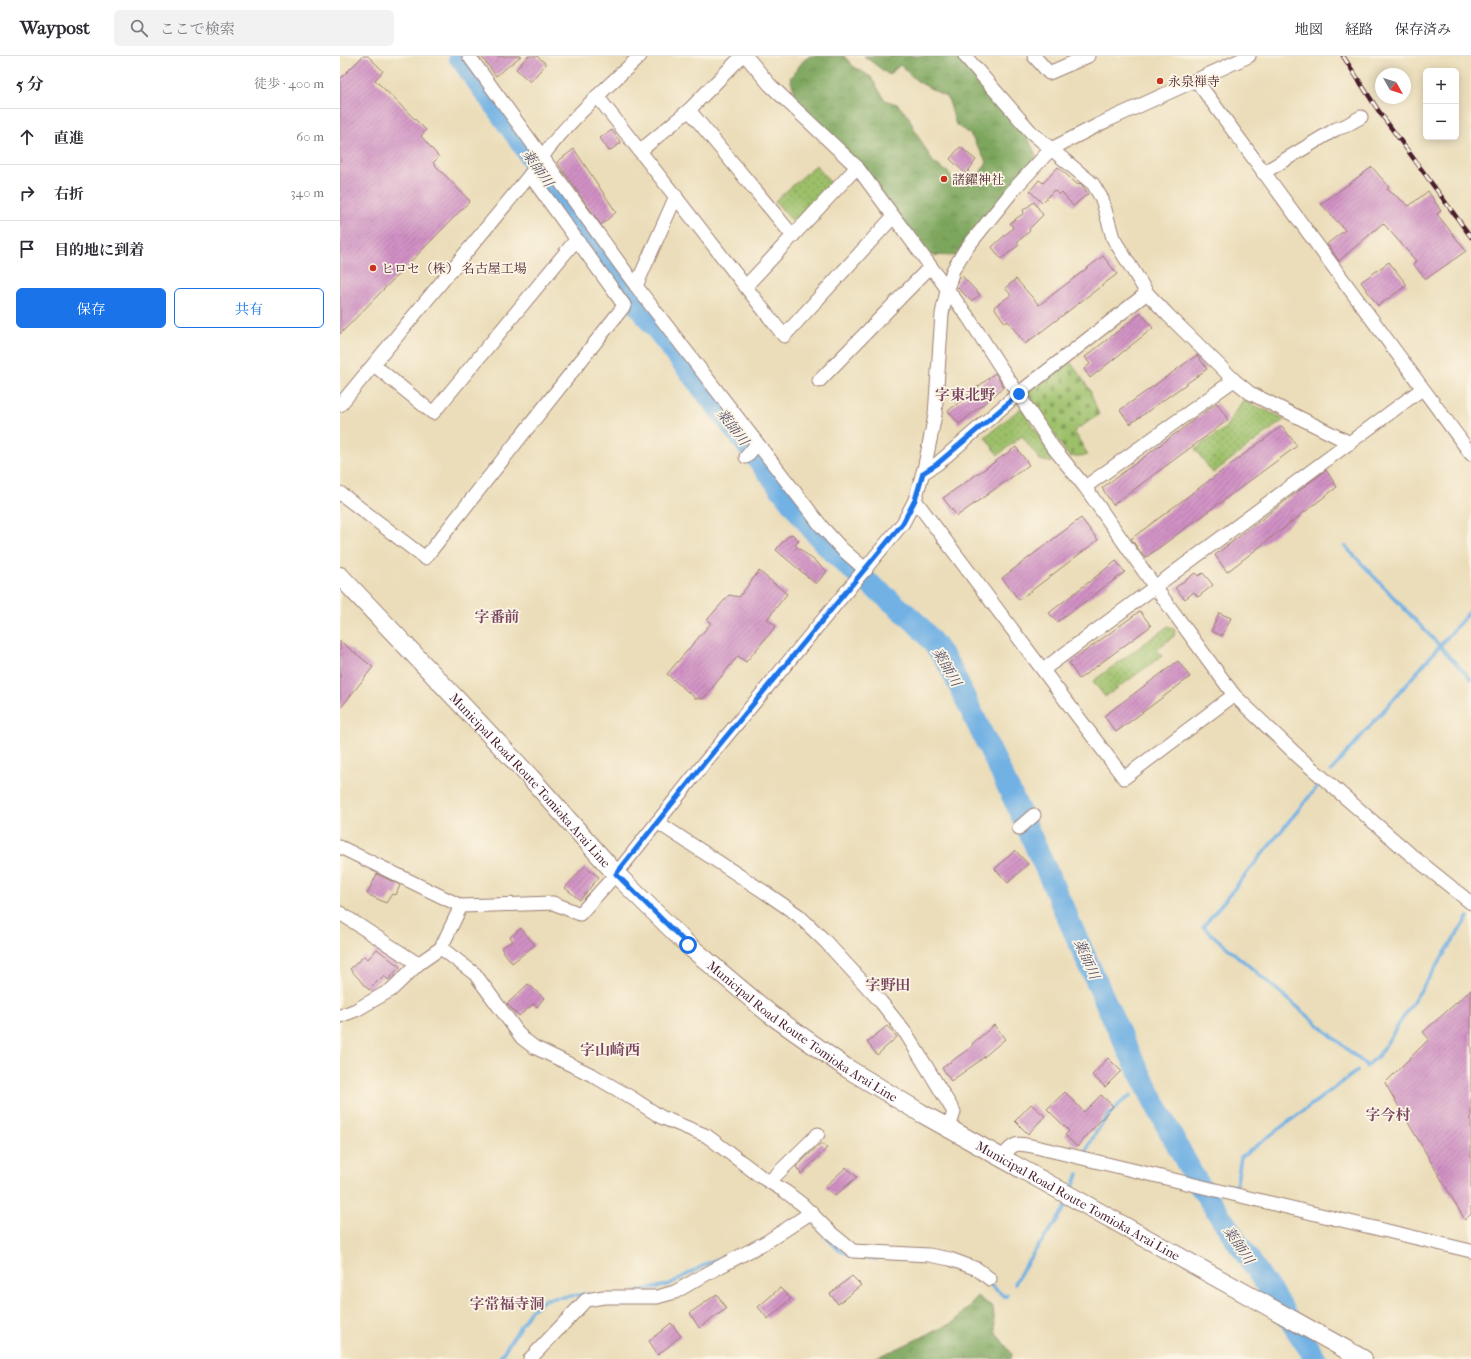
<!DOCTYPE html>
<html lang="ja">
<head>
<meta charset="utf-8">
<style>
  :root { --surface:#fff; --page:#f2f2f3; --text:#2b2b33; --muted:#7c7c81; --line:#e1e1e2; --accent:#1a73e8 }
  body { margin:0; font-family:"IM FELL French Canon","Noto Serif JP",serif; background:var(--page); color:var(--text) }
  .controls { position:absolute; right:12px; top:12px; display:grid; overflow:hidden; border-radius:6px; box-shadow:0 2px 10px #0003 }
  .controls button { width:36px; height:36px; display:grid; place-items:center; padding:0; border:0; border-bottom:1px solid var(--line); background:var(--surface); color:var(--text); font:20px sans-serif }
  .compass { position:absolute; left:1035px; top:12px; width:36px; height:36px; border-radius:50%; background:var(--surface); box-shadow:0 2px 10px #0003; rotate:129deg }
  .stop { position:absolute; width:12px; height:12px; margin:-9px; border:3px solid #1a73e8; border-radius:50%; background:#fff }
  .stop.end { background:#1a73e8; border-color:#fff; box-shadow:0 1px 4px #0008 }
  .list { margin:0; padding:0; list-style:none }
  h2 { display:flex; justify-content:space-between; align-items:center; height:52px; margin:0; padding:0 16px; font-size:17px }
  h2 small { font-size:13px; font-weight:400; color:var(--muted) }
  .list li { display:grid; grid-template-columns:26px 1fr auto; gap:12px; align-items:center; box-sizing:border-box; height:56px; padding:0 16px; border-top:1px solid var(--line) }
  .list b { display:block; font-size:15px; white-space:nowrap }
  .list em { font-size:13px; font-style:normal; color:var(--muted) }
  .actions { display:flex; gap:8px; padding:12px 16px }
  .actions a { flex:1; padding:9px 0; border:1px solid var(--accent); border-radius:6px; text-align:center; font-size:14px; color:var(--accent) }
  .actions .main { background:var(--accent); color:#fff }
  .icon { flex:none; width:22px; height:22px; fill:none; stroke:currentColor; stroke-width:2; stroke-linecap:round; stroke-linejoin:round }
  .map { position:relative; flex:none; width:1131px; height:1303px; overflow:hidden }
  header { display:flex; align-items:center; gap:24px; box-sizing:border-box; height:56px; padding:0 20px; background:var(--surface); border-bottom:1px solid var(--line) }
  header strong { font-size:19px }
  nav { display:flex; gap:22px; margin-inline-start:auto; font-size:14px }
  .search { width:280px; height:36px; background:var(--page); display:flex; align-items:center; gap:10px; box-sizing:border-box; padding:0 14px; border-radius:6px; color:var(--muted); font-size:15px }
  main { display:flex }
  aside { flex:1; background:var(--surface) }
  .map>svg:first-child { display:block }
  .forest { fill:url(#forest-crowns); stroke:#646244 }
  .cemetery { fill:url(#cemetery-stones); stroke:#73704a }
  .park { fill:url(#park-dots); stroke:#73704a }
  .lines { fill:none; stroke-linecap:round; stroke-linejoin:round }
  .stream { stroke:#71b1e4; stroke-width:3.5 }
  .river { stroke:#71b1e4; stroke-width:22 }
  .building { fill:url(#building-hatch) }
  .street-casing { stroke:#9a7e72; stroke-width:15 }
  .secondary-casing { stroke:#9a7e72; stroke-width:20 }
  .street { stroke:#fff; stroke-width:13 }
  .secondary { stroke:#fff; stroke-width:18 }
  .rail-casing { stroke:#4a1f2b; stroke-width:4.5 }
  .rail { stroke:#fcf5e5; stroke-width:3; stroke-dasharray:9; stroke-linecap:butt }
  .route { stroke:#1a73e8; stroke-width:5 }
  .poi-dot { fill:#c8321e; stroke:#fcf5e5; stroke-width:1.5 }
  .labels { text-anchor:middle; stroke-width:3.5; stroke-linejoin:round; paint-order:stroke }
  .poi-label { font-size:13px; fill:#4a1f2b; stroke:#fcf5e5; text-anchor:start }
  .street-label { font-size:13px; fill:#4a1f2b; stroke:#fcf5e5 }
  .water-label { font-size:14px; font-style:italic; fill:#58526c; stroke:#fcf5e5 }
  .quarter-label { font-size:15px; font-weight:bold; fill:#794761; stroke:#fcf5e5 }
</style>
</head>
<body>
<header>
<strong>Waypost</strong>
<div class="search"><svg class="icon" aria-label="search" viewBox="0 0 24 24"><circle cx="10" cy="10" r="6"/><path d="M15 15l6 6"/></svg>ここで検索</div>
<nav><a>地図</a><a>経路</a><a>保存済み</a></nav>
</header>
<main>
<aside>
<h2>5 分<small>徒歩 · 400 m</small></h2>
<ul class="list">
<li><svg class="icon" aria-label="ahead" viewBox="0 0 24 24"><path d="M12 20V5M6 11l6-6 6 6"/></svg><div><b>直進</b></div><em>60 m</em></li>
<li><svg class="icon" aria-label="right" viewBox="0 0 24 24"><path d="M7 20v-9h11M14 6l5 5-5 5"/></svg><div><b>右折</b></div><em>340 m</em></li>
<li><svg class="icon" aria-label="arrive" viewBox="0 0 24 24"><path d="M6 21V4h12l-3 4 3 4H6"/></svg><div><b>目的地に到着</b></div></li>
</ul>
<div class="actions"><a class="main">保存</a><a>共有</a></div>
</aside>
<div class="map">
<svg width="1131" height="1303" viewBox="0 0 1131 1303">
  <defs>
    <pattern id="forest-crowns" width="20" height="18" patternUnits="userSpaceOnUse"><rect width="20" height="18" fill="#7da65d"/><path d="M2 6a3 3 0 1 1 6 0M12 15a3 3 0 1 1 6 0" fill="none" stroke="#68874d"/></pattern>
    <pattern id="cemetery-stones" width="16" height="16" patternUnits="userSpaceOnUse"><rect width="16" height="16" fill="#9cc069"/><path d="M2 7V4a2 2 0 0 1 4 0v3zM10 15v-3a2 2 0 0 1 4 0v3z" fill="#819b57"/></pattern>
    <pattern id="park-dots" width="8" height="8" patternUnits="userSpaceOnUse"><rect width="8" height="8" fill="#9cc069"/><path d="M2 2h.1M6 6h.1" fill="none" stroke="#819b57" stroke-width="1.8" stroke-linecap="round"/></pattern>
    <pattern id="building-hatch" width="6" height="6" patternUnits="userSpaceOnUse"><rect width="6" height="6" fill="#d091c4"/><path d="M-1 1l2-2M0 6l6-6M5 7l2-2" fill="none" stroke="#ab769f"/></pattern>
  </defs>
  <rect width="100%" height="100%" fill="#fcf5e5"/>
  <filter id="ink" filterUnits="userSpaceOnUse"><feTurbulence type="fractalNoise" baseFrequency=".025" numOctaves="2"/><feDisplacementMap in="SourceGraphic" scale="8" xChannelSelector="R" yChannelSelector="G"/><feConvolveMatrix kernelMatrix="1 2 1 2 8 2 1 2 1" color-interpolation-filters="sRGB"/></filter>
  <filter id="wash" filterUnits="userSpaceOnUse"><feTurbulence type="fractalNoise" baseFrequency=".012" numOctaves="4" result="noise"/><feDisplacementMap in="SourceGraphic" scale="16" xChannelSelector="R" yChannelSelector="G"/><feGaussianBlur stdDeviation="0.9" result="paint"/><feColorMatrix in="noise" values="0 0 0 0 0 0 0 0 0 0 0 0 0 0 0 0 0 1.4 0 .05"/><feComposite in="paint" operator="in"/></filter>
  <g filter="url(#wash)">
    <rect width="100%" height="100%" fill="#ebddb9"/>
    <g class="forest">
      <polygon points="470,0 504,0 513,10 531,21 545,44 557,48 569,61 574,73 593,106 609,117 619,131 636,123 647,106 630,78 616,69 608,42 577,25 560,9 549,19 524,0 618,0 685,76 697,101 615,200 589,199 541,137 460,52 450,22 463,5"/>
      <polygon points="638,1241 653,1251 656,1277 672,1298 671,1303 531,1303 554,1294 614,1266"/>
    </g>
    <polygon class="cemetery" points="729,304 749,332 759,359 734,375 748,399 729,401 687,336"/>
    <g class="park">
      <polygon points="476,109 492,129 454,167 435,145"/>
      <polygon points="903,344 945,363 873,417 855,393 885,372"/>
      <polygon points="681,352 706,390 712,407 700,404 682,380 658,399 645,381"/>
      <polygon points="828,570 835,574 834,580 817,593 822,600 765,641 753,625"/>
    </g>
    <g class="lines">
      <g class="stream">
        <polyline points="190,102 191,101"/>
        <polyline points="178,125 184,113"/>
        <polyline points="1005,490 1131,623"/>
        <polyline points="991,715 1131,554"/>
        <polyline points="977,731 863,871 1027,1010"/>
        <polyline points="1026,1011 1039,999 1128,861"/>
        <polyline points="802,1032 807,1029"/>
        <path d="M746,1096C755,1074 772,1052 791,1039"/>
        <polyline points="886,1129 896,1131 901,1101 1017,1015"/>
        <polyline points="733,1131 738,1118"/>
        <polyline points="485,1180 500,1195 510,1199"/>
        <polyline points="518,1201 537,1203"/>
        <polyline points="648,1227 665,1241 667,1239"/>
        <path d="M675,1228C688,1198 712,1177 726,1149"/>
        <polyline points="297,1235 328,1229 370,1206 387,1200"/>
        <polyline points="159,1303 191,1254 206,1243 247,1238"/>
      </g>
      <path class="river" d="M119,0L183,89L210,132L254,193L476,478C504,511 540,534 572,563C587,577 599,594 610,611L680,756L781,980L823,1063L856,1124L976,1303"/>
    </g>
    <g id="blocks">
      <g class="building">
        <polygon points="23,0 28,0 43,15 35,24 86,74 81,80 99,101 93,107 130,145 0,278 0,23"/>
        <polygon points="141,0 181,0 156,20"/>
        <polygon points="188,0 197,0 206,8 190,26 176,13"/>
        <polygon points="272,74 281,87 269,95 260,82"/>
        <polygon points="620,91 636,104 626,118 610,103"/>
        <polygon points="234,93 276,156 261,169 217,106"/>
        <polygon points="718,111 738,129 740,127 742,129 748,138 733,150 722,136 719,139 714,134 702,147 690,135 699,124 703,127"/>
        <polygon points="1032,111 1049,131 1047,133 1069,150 1088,135 1101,155 1097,158 1126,195 1086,223 1073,208 1076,205 1043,167 999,205 987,188 1005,174 981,148"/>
        <polygon points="694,146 703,159 689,173 690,175 677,186 679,189 661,203 652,191 673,172 670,167 684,157 683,154"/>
        <polygon points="763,200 777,218 685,288 668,265 665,267 654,251 671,239 665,232 676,223 699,249"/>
        <polygon points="1049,206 1067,229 1038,250 1021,226"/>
        <polygon points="622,220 640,239 631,245 616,230 618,224"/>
        <polygon points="801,257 813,272 750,322 744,313 750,308 745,301"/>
        <polygon points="857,299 867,313 790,368 780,354"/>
        <polygon points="655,317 664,331 619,368 608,355"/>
        <polygon points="877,347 888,364 773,449 762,432"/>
        <polygon points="942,370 957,390 805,502 791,483"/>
        <polygon points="676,391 689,409 617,460 603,442"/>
        <polygon points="986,414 997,431 887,516 875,499"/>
        <polygon points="741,462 758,484 679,544 662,522"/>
        <polygon points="452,478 459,485 455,489 487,515 476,528 436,494 447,481"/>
        <polygon points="776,505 785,516 717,566 709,557"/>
        <polygon points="419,515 447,538 427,563 436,570 406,606 398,600 363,643 355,642 327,618 371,567 367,564 389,539 399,541"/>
        <polygon points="855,517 858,520 863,517 873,529 858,541 854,536 845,543 835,532"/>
        <polygon points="800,555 811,570 739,623 729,607"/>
        <polygon points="879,557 891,562 882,580 871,575"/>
        <polygon points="0,585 33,611 0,653"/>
        <polygon points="838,605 850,621 776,676 764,660"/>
        <polygon points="675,794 688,808 668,827 655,813"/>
        <polygon points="245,810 259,821 240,844 225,832"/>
        <polygon points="37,818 60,829 56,839 52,838 46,847 27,838"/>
        <polygon points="181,872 195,889 172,907 161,892 173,885 170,881"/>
        <polygon points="37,893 60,911 48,924 44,919 29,934 10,913 24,900 28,903"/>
        <polygon points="188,928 204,942 197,951 193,948 179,960 167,948"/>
        <polygon points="1131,934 1131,1158 1125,1164 1045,1027 1089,983 1083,976"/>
        <polygon points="654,969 665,983 638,1006 611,1025 602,1012 633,990 632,988"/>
        <polygon points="547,970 557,981 537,999 527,986"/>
        <polygon points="768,1002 781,1015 765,1031 752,1019"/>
        <polygon points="725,1036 744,1056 761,1039 773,1050 737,1091 725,1079 729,1075 707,1053"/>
        <polygon points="691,1048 705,1060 688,1078 675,1065"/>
        <polygon points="481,1087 487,1092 461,1118 456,1111"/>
        <polygon points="506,1111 517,1121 495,1140 485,1131"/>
        <polygon points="512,1220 521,1229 498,1248 490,1238"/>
        <polygon points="440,1232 451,1243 428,1263 418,1251"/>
        <polygon points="377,1238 386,1253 359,1272 350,1257"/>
        <polygon points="331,1267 341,1280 318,1299 309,1285"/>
      </g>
    </g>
  </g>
  <g filter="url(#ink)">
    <use href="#blocks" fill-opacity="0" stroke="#9a7e72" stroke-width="1"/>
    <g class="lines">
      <defs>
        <g id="street">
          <polyline points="129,0 296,230 482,471 502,493 526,514"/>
          <polyline points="406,0 430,29 517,111 628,261 712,390 745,431 815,531 894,639 959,701 1070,798 1131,847"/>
          <polyline points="625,0 691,76 753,128 762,143 773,182 807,237 828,259 894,324 910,337 1010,387"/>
          <polyline points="694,0 709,17 748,0"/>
          <polyline points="856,24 1131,398"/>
          <polyline points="257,40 444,280 553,161"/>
          <polyline points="349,54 453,180"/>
          <polyline points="300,95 349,54 402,0"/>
          <polyline points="923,117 996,73 1005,70 1021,61"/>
          <polyline points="190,119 284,249"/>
          <polyline points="296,230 336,140"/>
          <polyline points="406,230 517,111"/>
          <polyline points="34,309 93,357 236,184"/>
          <polyline points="479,325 590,211"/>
          <path d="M0,349L190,119C218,73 261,37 300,0"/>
          <polyline points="406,401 417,388"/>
          <polyline points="583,417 597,408 679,337 807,237"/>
          <polyline points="745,431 894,324"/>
          <polyline points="0,437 85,502 284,250"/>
          <polyline points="575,444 784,722 894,639"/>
          <polyline points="704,613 1082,333"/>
          <polyline points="317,766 426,837 458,859 485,885 541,946 567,979 614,1056 609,1072"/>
          <polyline points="679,772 694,759"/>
          <polyline points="0,791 121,850 213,847 240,858 276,818 366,705 563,467 575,444 585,409 595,359 602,258 607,234 613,214 625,194 675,132 711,93 766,65 909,0"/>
          <polyline points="0,857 78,908"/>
          <polyline points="101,892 121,850"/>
          <polyline points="0,960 16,954 51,934 78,908 101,892 135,918 182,982 194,991 252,1019 292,1042 321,1061 367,1080 420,1120 446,1136 463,1149 491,1177 513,1195 589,1199 610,1203 637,1213 650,1223"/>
          <path d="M662,1102C674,1085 677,1087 696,1091L1131,1195"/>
          <polyline points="430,1125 478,1078"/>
          <polyline points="190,1303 246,1244 264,1241 317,1241 335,1236 368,1217 428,1185 472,1156"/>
        </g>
        <g id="secondary">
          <path id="s1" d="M0,520L190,721L276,818L348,889L430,958L505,1011L581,1057L1023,1303"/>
        </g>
      </defs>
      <use href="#street" class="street-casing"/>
      <use href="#secondary" class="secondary-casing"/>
      <use href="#street" class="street"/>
      <use href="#secondary" class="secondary"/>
      <defs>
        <polyline id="rail" points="1003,0 1038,54 1131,181"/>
      </defs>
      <use href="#rail" class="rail-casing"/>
      <use href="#rail" class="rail"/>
    </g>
  </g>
  <g class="lines" filter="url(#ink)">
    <polyline class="route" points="348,889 276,818 366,705 563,467 575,444 583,417 597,408 679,338"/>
  </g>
  <g class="poi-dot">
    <circle cx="820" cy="25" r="4"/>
    <circle cx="604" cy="123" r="4"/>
    <circle cx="33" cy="212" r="4"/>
  </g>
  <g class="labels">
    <g class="poi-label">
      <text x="828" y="30">永泉禅寺</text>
      <text x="612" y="128">諸鑃神社</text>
      <text x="41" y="217">ヒロセ（株） 名古屋工場</text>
    </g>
    <g class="street-label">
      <text dy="5" stroke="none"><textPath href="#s1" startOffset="279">Municipal Road Route Tomioka Arai Line</textPath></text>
      <text dy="5" stroke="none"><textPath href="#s1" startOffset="651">Municipal Road Route Tomioka Arai Line</textPath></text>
      <text dy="5" stroke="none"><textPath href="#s1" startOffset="975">Municipal Road Route Tomioka Arai Line</textPath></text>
    </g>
    <g class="water-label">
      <text transform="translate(198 112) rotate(55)" y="5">薬師川</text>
      <text transform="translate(393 371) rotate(52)" y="5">薬師川</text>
      <text transform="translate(607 611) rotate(59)" y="5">薬師川</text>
      <text transform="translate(747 903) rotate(66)" y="5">薬師川</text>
      <text transform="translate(899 1189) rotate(56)" y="5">薬師川</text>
    </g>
    <g class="quarter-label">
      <text x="625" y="344">字東北野</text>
      <text x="157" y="566">字番前</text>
      <text x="548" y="934">字野田</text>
      <text x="270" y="999">字山崎西</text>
      <text x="1048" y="1064">字今村</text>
      <text x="167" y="1253">字常福寺洞</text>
    </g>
  </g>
</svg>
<div class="controls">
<button>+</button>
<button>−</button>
</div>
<svg class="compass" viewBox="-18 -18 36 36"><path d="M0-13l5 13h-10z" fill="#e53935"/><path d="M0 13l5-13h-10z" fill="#7c7c81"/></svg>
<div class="stop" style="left:348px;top:889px"></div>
<div class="stop end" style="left:679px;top:338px"></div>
</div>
</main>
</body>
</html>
